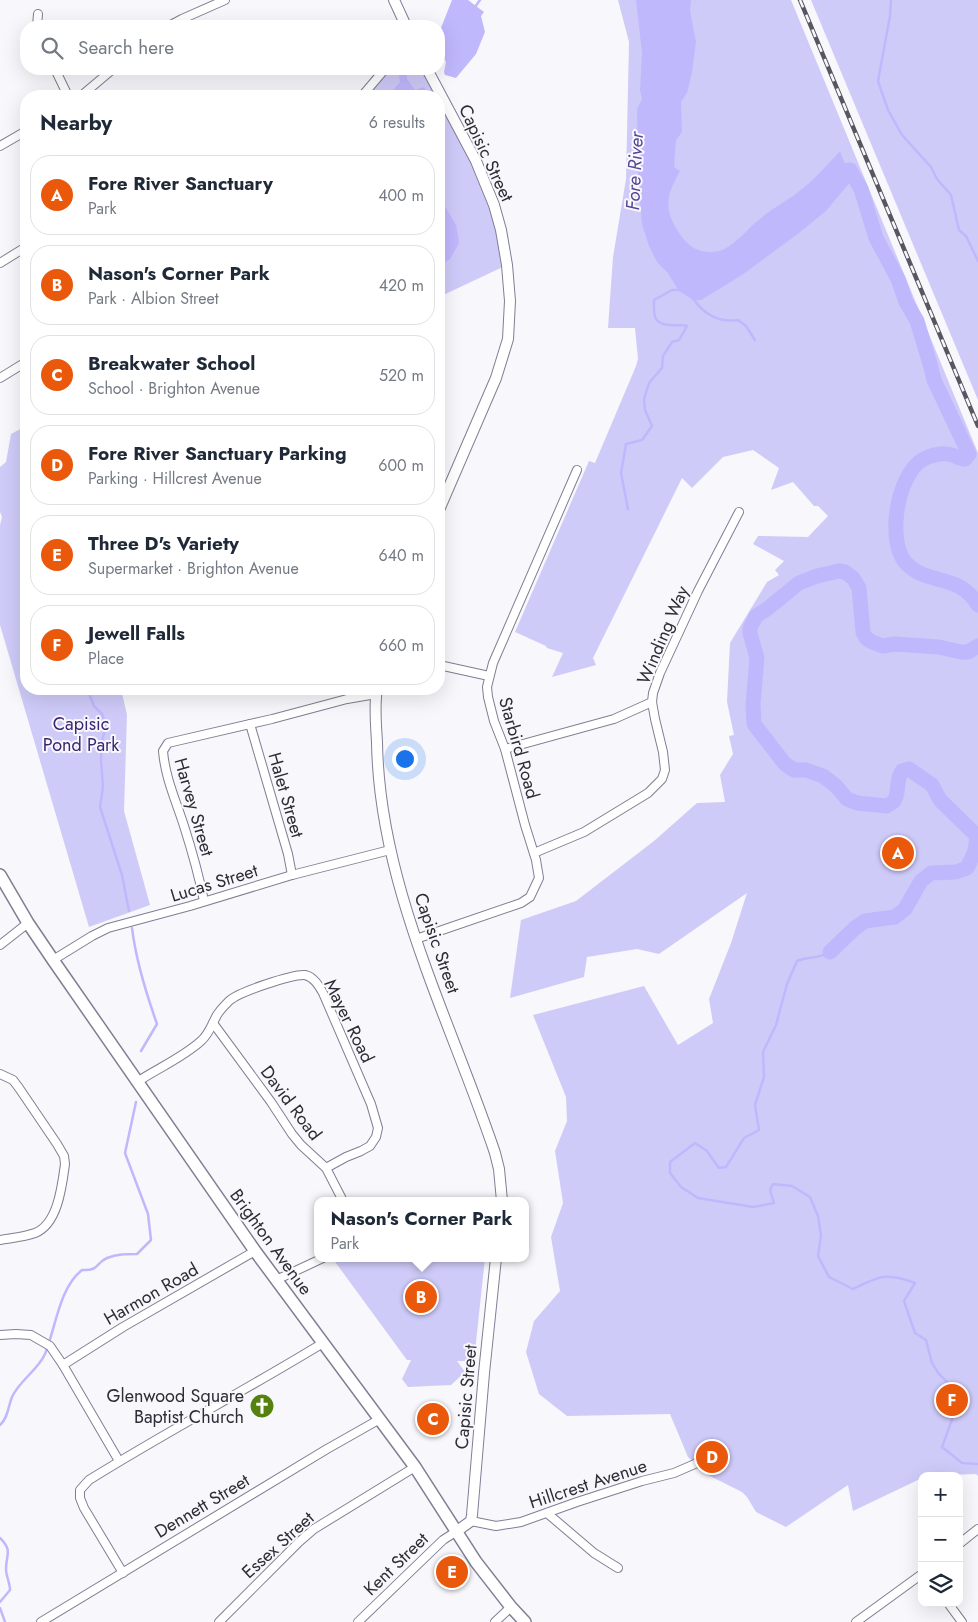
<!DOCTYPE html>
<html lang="en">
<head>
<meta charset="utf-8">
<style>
  :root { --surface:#fff; --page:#f2f2f3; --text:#1f2937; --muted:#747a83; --line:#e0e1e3; --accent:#ea580c }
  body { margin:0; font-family:Jost,sans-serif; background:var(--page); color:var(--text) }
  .controls { position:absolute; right:15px; bottom:15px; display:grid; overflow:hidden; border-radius:10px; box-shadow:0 5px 20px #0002 }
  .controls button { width:45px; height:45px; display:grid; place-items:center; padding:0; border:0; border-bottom:1px solid var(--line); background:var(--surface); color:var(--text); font:25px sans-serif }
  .you { position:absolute; left:404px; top:758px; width:18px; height:18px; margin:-12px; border:4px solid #fff; border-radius:50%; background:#1a73e8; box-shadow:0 0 0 8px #1a73e833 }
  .badge { display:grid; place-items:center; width:32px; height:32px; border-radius:50%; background:var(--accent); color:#fff; font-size:16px; font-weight:700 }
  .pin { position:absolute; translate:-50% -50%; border:2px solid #fff; box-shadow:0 1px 5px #0006 }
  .popup { position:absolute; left:314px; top:1197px; width:215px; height:65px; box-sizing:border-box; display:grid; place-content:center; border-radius:10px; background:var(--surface); filter:drop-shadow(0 1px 4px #0005); font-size:16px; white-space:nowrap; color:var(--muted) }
  .popup b { font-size:19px; color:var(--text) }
  .popup::after { content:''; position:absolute; left:50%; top:100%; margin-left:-10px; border:10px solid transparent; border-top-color:var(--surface) }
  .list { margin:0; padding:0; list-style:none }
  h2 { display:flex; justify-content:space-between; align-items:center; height:65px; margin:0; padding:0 20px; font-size:21px }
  h2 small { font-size:16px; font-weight:400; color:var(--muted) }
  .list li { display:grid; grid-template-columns:32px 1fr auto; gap:15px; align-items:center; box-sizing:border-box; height:80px; margin:0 10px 10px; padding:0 10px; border:1px solid var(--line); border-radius:20px }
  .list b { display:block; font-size:19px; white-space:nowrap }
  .list p { margin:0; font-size:16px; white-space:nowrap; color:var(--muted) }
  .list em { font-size:16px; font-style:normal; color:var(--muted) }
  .icon { flex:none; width:28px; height:28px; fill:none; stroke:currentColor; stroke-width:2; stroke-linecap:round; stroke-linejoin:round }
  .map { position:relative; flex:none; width:978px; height:1622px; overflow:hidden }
  .search { position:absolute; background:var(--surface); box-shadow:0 5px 20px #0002; left:20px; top:20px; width:425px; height:55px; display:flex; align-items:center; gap:12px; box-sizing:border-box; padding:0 18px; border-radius:20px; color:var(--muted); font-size:19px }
  .panel { position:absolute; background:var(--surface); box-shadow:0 5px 20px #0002; left:20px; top:90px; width:425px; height:605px; border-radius:20px }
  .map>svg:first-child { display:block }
  .green { fill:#cfcbf9 }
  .water { fill:#c0b8fd }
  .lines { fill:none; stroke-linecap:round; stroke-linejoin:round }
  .stream { stroke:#c0b8fd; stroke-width:2.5 }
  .river { stroke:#c0b8fd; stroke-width:15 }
  .minor-casing { stroke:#807e93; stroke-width:10 }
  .tertiary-casing { stroke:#807e93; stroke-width:12 }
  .secondary-casing { stroke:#807e93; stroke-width:14 }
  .minor { stroke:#fff; stroke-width:8 }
  .tertiary { stroke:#fff; stroke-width:10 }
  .secondary { stroke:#fff; stroke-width:11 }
  .rail-casing { stroke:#58575f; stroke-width:4.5 }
  .rail { stroke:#f7f7fc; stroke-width:2.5; stroke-dasharray:8; stroke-linecap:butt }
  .labels { text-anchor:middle; stroke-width:4; stroke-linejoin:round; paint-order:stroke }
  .street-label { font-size:18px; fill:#2e2d36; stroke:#f7f7fc }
  .park-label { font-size:18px; fill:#3a2674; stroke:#f7f7fc }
  .poi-label { font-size:18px; fill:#2e2d36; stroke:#f7f7fc; text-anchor:end }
  .water-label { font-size:19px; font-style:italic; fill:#564596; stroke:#f7f7fc }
</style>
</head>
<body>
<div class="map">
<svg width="978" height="1622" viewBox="0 0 978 1622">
  <rect width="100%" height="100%" fill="#f7f7fc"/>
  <g class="green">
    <polygon points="618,0 791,0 978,453 978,1476 976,1474 922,1476 922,1478 853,1511 848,1485 786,1527 756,1512 747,1497 742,1492 708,1475 688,1457 670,1414 567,1416 539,1394 526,1352 534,1321 560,1291 551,1237 563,1203 555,1151 567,1121 566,1097 533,1015 644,986 678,1045 713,1023 709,999 731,943 747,893 659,954 637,949 587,957 584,977 510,998 521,920 576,901 654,841 697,803 725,802 720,775 733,754 729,736 734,735 727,702 730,643 767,582 779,575 775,570 784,561 753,544 758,536 808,537 828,516 818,506 814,506 793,482 771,490 779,468 753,450 723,457 692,488 682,478 593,658 596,665 552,677 563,653 547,648 546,646 515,632 589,461 595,463 636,366 638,359 635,328 608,328 613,257 626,179 629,42"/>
    <polygon points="811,0 978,0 978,400"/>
    <polygon points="377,69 428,69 476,161 507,265 439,297 439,96 358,96"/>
    <polygon points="26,426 26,689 121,689 127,715 124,811 150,905 89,927 0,625 0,525 2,517 0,512 0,467 6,462 11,434"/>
    <polygon points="485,1258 474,1361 457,1361 465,1372 451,1385 408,1387 402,1379 411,1360 407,1360 333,1259"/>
  </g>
  <g class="water">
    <polygon points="452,0 468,0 484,12 481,16 485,32 476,54 456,78 445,75 444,72 446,62 439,50 439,33"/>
    <path d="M636,0H691L690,11L696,42L692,72L687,93L681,102L682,132L676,140L674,167L680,171C668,193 663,206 676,228C687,246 697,255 719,251C733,248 750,226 761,218C774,207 789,200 802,189C816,178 828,164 840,151L851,181L826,211L799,233L742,275L701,300H693L679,291L667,272L657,262L649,246L642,224L638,177L637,109L642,99L640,90L642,53Z"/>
    <polygon points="407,69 407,79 415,90 424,87 427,92 427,96 388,96 400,82 399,73"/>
    <polygon points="439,196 456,225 459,243 450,259 439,266"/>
  </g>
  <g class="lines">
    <g class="stream">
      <polyline points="891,0 890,16 878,81 888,110 902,135 931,167 937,179 951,195 959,230 966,236 978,261"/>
      <polyline points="475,7 480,0"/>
      <path d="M693,298C703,314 719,323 738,320L746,326L755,340"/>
      <path d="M628,509L621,473L626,444L642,440L652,426L645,410L644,399L649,383L662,368L663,356L672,342L679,340L687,326C680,324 676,326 670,325C652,324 654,314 654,300L672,290H680"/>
      <polyline points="87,689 94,706 102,714 106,725 102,742 101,760 103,787 100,807 122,875 129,911"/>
      <path d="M132,928C136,961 146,993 157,1024L141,1051"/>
      <path d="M830,952C819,959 809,956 797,961L787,984L776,1025L763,1052L764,1077L755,1105L759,1130L744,1138L726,1167L719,1168L707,1151L695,1143L670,1162V1173L681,1187L698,1198L753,1207L774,1203L770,1190L773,1184L792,1186L810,1197L818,1216L821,1235L818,1256L829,1277L853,1289C880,1276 886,1272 915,1283L904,1301L915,1333L926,1340L932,1363L939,1374L949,1384L952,1400L954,1414L942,1447L962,1463L978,1464"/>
      <path d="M0,1425C8,1418 8,1407 12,1397C19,1381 38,1370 45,1354C56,1327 59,1288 82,1270C100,1271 95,1263 107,1258C117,1254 126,1254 137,1254L151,1240L148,1214L125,1153L136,1102"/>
      <path d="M0,1538C13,1551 6,1554 6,1569C6,1576 10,1583 10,1590L0,1602"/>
      <polyline points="0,1608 5,1622"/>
    </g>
    <g class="river">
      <path d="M832,181L840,171L850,170L861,189L876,238L898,279L906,302L917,321L930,364L934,380L969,454L965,459C959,459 953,454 947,454C942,453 933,455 928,457C898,467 886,538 905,562C927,587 957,571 978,605"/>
      <path d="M830,952L855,928L865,921L895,917L905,909L921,881L931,873L956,872L967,868C972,857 978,849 976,835L940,800L932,785L909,769L902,771C895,781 900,793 894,801C893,803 889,804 887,806L857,803L847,799L836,786L823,776L806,770H794L785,764L754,724L753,704L757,658L750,633V628L756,616L767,609L799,583L817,576L839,571L845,572L853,578L859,588L863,632L866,638L872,642L883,646L895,644L939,647L961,652H968L978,646"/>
    </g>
    <defs>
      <g id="minor">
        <polyline points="37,26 38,14"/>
        <polyline points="169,26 182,19 225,0"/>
        <polyline points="55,69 68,96"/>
        <polyline points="81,96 113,69"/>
        <polyline points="362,96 385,69"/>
        <polyline points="0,146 26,131"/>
        <polyline points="0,263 26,247"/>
        <polyline points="0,378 26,362"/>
        <polyline points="439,665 489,676"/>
        <polyline points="250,724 288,854 292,875"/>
        <polyline points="505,749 614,719 652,702"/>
        <polyline points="534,853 584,832 648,793 662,779 665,770 663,752 655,719 652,702 653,693 660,673 698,591 739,512"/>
        <path d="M204,901C199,876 192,851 184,826C176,801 165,777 163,751L168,743L272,719L347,699L376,694"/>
        <polyline points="416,939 521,903 530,897 539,878 536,860 525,825 505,749 494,721 488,697 487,687 493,663 577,470"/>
        <polyline points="0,945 28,923"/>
        <polyline points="53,960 92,936 108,928 190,906 292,875 390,850"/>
        <polyline points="213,1023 271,1102 292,1134 301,1145 326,1168 343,1201"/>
        <path d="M0,1074L13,1080L19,1088L57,1144L64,1156L65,1164C62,1186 58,1224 35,1233C24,1237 11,1238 0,1240"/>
        <path d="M137,1082C158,1068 182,1058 201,1041C209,1034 212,1024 217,1015C220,1010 225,1005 229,1001C238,992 293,974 305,975C314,977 319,986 323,993L371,1104L378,1128L376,1137L370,1146L361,1151L346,1157L326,1168"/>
        <polyline points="276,1280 323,1258"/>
        <polyline points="0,1335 16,1334 31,1335 50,1346 63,1365 119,1461"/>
        <polyline points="63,1365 123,1327 255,1251"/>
        <polyline points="547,1513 594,1553 618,1568"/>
        <polyline points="471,1521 496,1526 521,1522 577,1502 642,1481 674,1473 711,1457"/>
        <polyline points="959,1544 978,1529"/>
        <path d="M123,1573L84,1508L80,1498V1490L89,1480C166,1432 246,1390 323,1343"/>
        <polyline points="948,1603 962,1622"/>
        <polyline points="41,1622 327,1449 380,1419"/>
        <polyline points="219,1622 299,1542 314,1529 415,1467"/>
        <polyline points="358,1622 443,1540 457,1531"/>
        <polyline points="495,1622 511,1607"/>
        <polyline points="856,1622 922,1574"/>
      </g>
      <g id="tertiary">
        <polyline points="394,0 406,26"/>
        <polyline points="427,69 476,161 494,205 501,230 507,265 510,301 508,339 496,378 439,510"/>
        <path d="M377,689C374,706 376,725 377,742C379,885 450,1019 495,1153L499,1169L502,1201"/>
        <polyline points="457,1531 471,1521 472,1515 484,1373 496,1258"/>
      </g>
      <polyline id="secondary" points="0,875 28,923 53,960 255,1251 415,1467 476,1562 511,1607 525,1622"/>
    </defs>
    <use href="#minor" class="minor-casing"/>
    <use href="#tertiary" class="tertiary-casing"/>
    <use href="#secondary" class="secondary-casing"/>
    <use href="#minor" class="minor"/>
    <use href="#tertiary" class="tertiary"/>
    <use href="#secondary" class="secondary"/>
    <defs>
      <polyline id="rail" points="800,0 978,426"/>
    </defs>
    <use href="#rail" class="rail-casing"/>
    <use href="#rail" class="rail"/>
  </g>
  <defs>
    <symbol id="church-disc" viewBox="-11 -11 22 22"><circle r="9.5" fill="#55820f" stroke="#f7f7fc"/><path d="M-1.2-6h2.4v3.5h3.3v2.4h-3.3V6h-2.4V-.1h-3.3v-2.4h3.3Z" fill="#fff"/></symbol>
  </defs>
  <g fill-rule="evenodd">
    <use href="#church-disc" x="248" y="1392" width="28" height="28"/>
  </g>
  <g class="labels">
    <g class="street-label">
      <text transform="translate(486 153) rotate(65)" y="6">Capisic Street</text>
      <text transform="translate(663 635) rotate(-67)" y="6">Winding Way</text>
      <text transform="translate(519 748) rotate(74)" y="6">Starbird Road</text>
      <text transform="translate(286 795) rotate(74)" y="6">Halet Street</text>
      <text transform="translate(194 807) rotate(74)" y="6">Harvey Street</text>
      <text transform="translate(214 883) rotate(-17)" y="6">Lucas Street</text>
      <text transform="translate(437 943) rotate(71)" y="6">Capisic Street</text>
      <text transform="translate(349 1021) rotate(64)" y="6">Mayer Road</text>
      <text transform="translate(291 1103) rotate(53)" y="6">David Road</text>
      <text transform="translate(271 1242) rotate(54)" y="6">Brighton Avenue</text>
      <text transform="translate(151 1294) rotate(-30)" y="6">Harmon Road</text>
      <text transform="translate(466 1397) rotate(-85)" y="6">Capisic Street</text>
      <text transform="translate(588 1484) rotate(-18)" y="6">Hillcrest Avenue</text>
      <text transform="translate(202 1506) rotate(-31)" y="6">Dennett Street</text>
      <text transform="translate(278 1545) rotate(-42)" y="6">Essex Street</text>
      <text transform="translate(396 1564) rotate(-44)" y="6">Kent Street</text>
    </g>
    <g class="park-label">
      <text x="81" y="730">Capisic<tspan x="81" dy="21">Pond Park</tspan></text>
    </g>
    <g class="poi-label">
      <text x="244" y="1402">Glenwood Square<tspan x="244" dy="21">Baptist Church</tspan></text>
    </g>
    <g class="water-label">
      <text transform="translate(634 171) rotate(-87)" y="7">Fore River</text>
    </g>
  </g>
</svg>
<div class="controls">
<button>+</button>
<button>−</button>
<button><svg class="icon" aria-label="layers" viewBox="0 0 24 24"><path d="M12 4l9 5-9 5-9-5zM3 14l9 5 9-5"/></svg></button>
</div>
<div class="you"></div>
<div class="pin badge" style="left:898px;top:853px">A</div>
<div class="pin badge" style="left:421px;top:1297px">B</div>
<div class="popup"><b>Nason's Corner Park</b>Park</div>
<div class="pin badge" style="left:433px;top:1419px">C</div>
<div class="pin badge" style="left:712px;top:1457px">D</div>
<div class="pin badge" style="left:452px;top:1572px">E</div>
<div class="pin badge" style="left:952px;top:1400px">F</div>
<div class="search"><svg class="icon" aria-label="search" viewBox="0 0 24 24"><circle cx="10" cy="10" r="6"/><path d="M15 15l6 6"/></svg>Search here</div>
<section class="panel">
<h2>Nearby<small>6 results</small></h2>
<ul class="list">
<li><span class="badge">A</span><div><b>Fore River Sanctuary</b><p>Park</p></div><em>400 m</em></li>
<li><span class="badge">B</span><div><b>Nason's Corner Park</b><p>Park · Albion Street</p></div><em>420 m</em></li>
<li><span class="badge">C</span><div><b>Breakwater School</b><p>School · Brighton Avenue</p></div><em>520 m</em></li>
<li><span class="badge">D</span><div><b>Fore River Sanctuary Parking</b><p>Parking · Hillcrest Avenue</p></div><em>600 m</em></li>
<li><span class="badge">E</span><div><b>Three D's Variety</b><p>Supermarket · Brighton Avenue</p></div><em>640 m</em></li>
<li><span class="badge">F</span><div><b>Jewell Falls</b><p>Place</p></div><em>660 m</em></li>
</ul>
</section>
</div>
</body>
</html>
